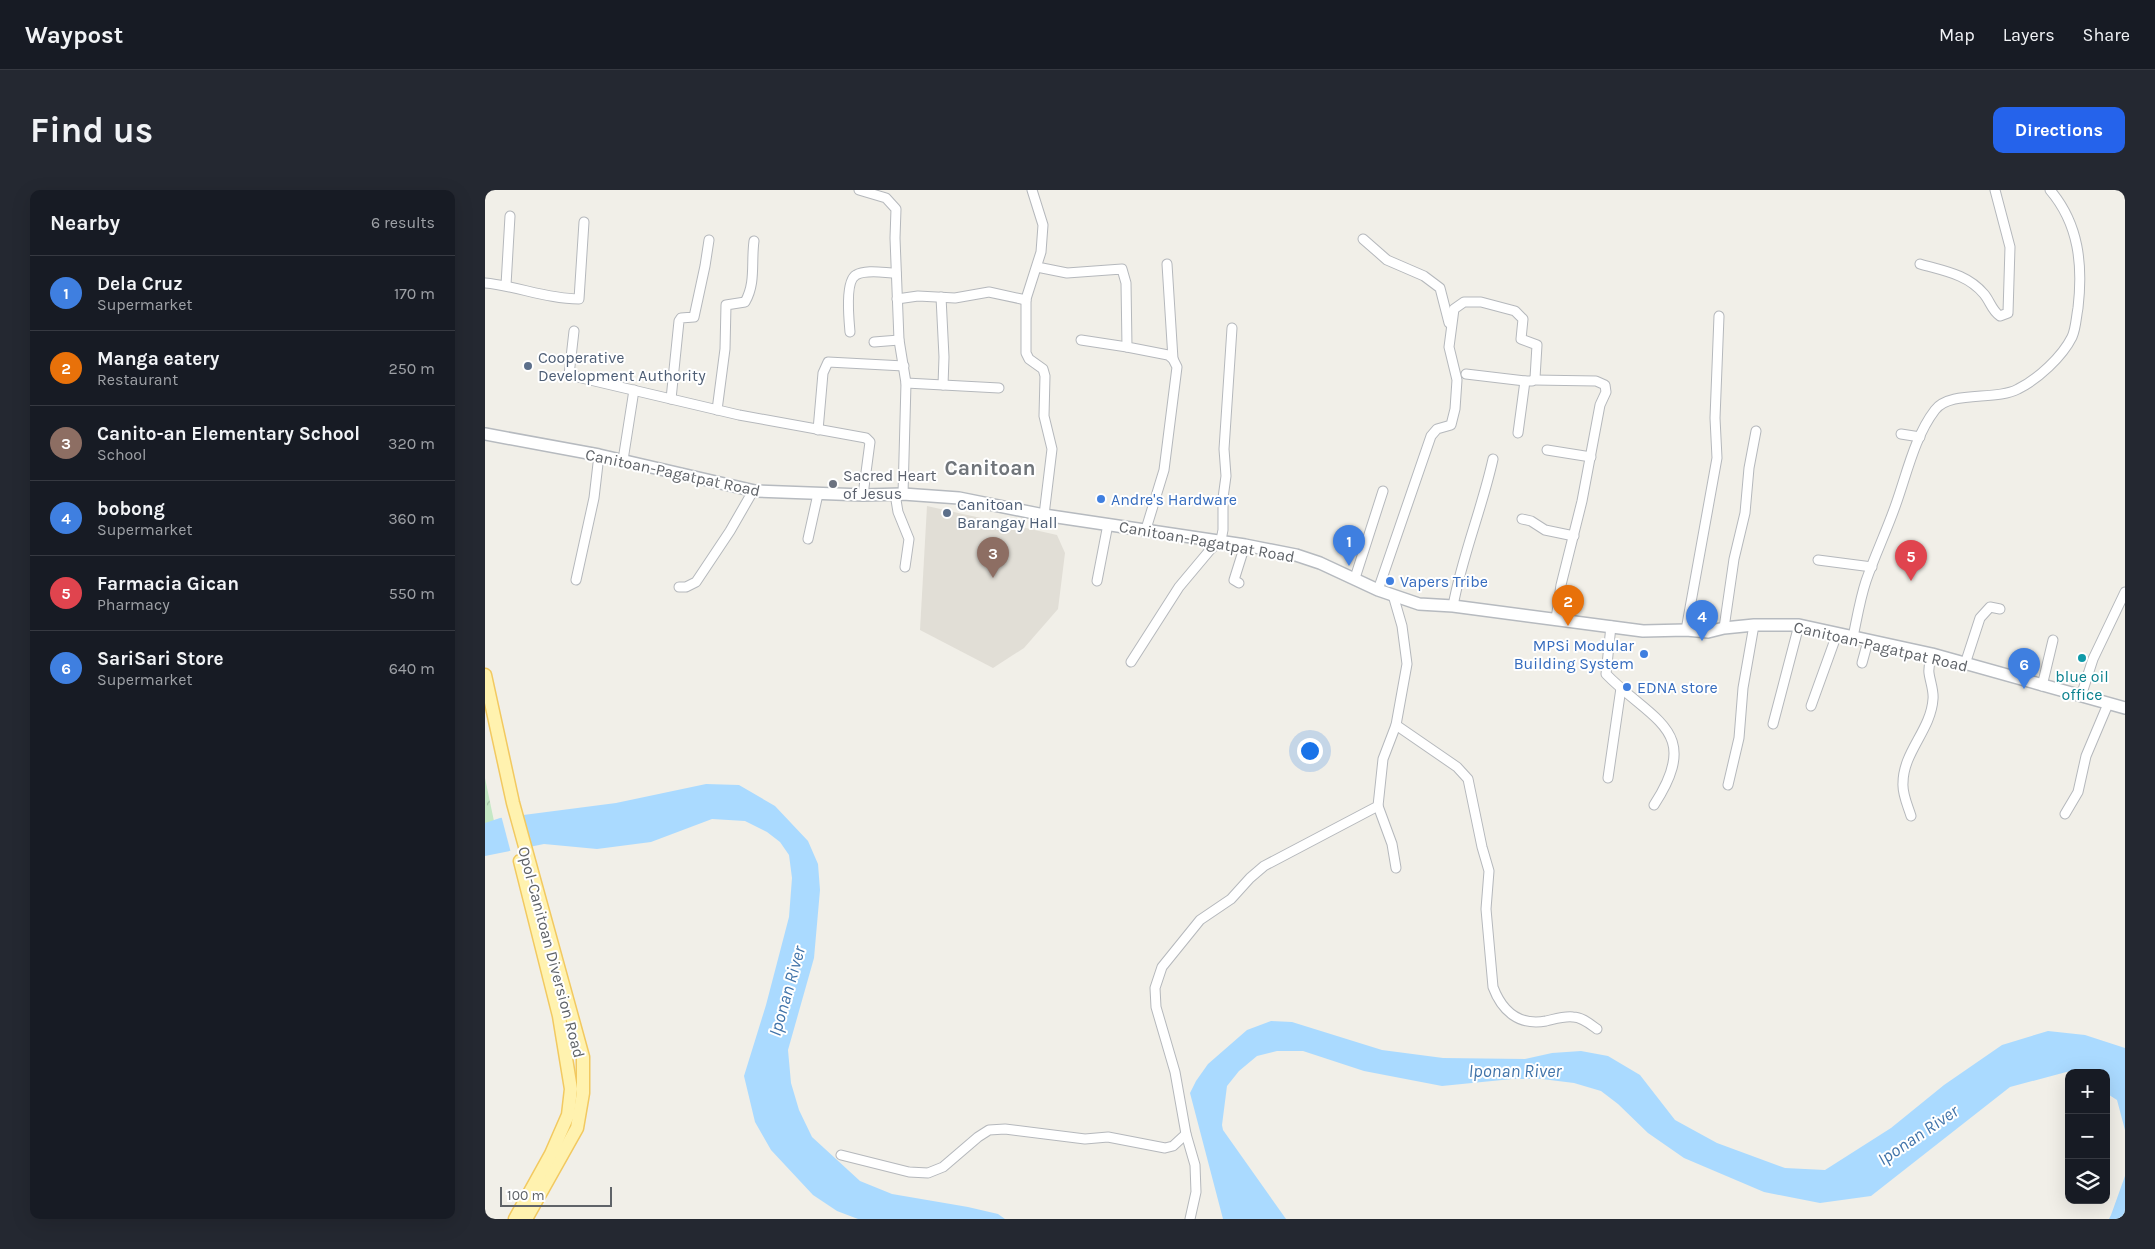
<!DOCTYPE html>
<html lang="en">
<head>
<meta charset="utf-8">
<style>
  :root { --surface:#171b24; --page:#242831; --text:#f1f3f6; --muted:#9ea1a6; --line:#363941; --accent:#2563eb }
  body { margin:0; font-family:Karla,sans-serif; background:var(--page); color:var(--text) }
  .controls { position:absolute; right:15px; bottom:15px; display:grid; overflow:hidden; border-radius:10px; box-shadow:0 5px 20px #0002 }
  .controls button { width:45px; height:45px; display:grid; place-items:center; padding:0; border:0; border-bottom:1px solid var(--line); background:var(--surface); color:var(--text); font:25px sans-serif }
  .scale { position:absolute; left:15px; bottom:12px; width:112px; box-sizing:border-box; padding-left:5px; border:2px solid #5f6368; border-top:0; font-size:14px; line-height:18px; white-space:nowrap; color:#5f6368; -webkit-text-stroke:4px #fff; paint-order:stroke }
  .you { position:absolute; left:824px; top:560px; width:18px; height:18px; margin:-12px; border:4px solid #fff; border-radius:50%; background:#1a73e8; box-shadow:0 0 0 8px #1a73e833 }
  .badge { display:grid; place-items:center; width:32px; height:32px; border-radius:50%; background:var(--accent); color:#fff; font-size:16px; font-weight:700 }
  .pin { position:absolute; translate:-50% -41px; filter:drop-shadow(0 1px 2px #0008) }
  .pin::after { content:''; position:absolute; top:26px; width:18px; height:15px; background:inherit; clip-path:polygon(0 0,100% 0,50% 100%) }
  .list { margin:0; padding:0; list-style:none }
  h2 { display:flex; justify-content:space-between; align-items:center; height:65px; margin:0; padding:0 20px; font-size:21px }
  h2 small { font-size:16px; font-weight:400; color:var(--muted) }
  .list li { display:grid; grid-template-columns:32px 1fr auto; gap:15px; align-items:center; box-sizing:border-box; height:75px; padding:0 20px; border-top:1px solid var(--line) }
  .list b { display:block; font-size:19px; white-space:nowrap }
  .list p { margin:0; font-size:16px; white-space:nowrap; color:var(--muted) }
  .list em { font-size:16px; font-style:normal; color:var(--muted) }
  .icon { flex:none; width:28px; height:28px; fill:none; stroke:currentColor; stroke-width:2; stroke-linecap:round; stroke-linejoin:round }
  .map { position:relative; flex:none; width:1640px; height:1029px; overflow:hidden; border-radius:10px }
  header { display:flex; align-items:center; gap:30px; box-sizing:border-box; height:70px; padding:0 25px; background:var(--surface); border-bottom:1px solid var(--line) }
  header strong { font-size:24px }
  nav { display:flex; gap:28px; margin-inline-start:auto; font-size:18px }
  .intro { display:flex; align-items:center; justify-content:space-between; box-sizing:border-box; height:120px; padding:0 30px }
  h1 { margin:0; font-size:35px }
  .button { padding:12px 22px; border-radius:10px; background:var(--accent); color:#fff; font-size:18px; font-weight:700 }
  main { display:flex; gap:30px; padding:0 30px }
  aside { flex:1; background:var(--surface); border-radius:10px; box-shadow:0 5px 20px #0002 }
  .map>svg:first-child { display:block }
  .education { fill:#e1ded6 }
  .forest { fill:url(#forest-crowns) }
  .water { fill:#aadaff }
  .pier { fill:#f1efe8 }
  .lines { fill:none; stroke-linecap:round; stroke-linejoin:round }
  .street-casing { stroke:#b5b8bc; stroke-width:11 }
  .secondary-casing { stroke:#b6babf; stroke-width:14 }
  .primary-casing { stroke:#f2c960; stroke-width:15 }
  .street { stroke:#fff; stroke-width:9 }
  .secondary { stroke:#fff; stroke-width:11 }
  .primary { stroke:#fff2af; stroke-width:12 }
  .service-dot { fill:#5c6f8a; stroke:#fff; stroke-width:2 }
  .worship-dot { fill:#6b7280; stroke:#fff; stroke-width:2 }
  .shop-dot { fill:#3f7fe0; stroke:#fff; stroke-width:2 }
  .culture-dot { fill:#0f9aa8; stroke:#fff; stroke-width:2 }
  .labels { text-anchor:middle; stroke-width:4; stroke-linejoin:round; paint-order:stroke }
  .service-label { font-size:16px; fill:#4e5e75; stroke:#fff; text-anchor:start }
  .street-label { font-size:16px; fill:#5f6368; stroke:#fff }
  .worship-label { font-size:16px; fill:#5b616d; stroke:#fff; text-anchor:start }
  .shop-label { font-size:16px; fill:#366cbe; stroke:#fff; text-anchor:start }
  .culture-label { font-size:16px; fill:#0d838f; stroke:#fff }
  .water-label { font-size:18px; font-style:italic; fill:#4174aa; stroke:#fff }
  .district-label { font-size:21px; font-weight:bold; fill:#70757a; stroke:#fff }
</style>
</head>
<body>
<header>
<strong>Waypost</strong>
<nav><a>Map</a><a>Layers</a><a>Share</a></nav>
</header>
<div class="intro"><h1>Find us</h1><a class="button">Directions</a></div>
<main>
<aside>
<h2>Nearby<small>6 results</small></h2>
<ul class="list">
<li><span class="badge" style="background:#3f7fe0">1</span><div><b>Dela Cruz</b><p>Supermarket</p></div><em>170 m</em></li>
<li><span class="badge" style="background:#e8710a">2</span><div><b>Manga eatery</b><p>Restaurant</p></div><em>250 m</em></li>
<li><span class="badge" style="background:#8d6e63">3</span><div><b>Canito-an Elementary School</b><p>School</p></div><em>320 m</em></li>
<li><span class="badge" style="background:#3f7fe0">4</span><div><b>bobong</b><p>Supermarket</p></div><em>360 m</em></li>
<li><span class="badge" style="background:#e0444e">5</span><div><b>Farmacia Gican</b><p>Pharmacy</p></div><em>550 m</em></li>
<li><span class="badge" style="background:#3f7fe0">6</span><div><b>SariSari Store</b><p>Supermarket</p></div><em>640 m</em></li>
</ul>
</aside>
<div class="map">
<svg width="1640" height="1029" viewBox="0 0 1640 1029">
  <defs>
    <pattern id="forest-crowns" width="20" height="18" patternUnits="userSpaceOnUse" patternTransform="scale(1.25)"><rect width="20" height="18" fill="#c5e8c5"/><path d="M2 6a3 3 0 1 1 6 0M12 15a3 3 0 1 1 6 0" fill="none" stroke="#a3c0a4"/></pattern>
  </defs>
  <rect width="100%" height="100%" fill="#f1efe8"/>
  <polygon class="education" points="442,316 572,345 580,363 573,419 539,458 508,478 435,440"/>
  <polygon class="forest" points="0,588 10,636 0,640"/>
  <g class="water">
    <polygon points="221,594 254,595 290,616 323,651 333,674 335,700 329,768 303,860 306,893 314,920 327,947 375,991 407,1004 483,1017 513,1024 520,1029 373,1029 352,1021 328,1005 286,960 270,932 259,886 281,815 304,727 307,688 304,665 295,652 282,642 260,631 227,629 166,652 112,659 59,654 0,666 0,633 15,628 131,613"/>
    <polygon points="786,831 807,832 897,860 958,868 1040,869 1067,863 1096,861 1123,866 1155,885 1190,930 1232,953 1300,978 1340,980 1406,938 1459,895 1517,855 1563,841 1600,845 1640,858 1640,940 1632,910 1621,903 1621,883 1585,881 1525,897 1386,1006 1335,1013 1279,1002 1199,968 1163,943 1133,914 1116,901 1089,893 1057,889 1027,889 957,896 879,881 818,861 792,861 772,866 754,881 742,896 737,935 738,940 801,1029 738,1029 705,903 711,891 723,874 762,840"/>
    <polygon points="1640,986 1640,1029 1624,1029 1626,1025"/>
  </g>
  <polygon class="pier" points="35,623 45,659 26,663 16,625"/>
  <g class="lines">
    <defs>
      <g id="street">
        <polyline points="374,0 401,8 411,19 410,48 414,150 421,193 418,304"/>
        <polyline points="547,0 558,35 556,62 541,109 541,163 544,169 558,179 560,186 559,226 567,259 559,325"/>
        <polyline points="878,49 902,70 939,86 955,98 964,133"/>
        <polyline points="682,74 688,169"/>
        <path d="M1435,74C1459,81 1482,84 1499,104C1505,111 1507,121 1515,126L1523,123L1525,57L1510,0"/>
        <polyline points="552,77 582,83 637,79 641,93 642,157 683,165 688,169 692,177 679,280 661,339"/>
        <path d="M0,93C32,96 62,109 94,109L99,32"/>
        <polyline points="21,95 25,26"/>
        <polyline points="456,107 459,167 458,195"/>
        <polyline points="412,109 433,106 470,108 504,102 541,110"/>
        <polyline points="89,141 84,185 254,225 381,248 385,252 378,305"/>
        <path d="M365,142C364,131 360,91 371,85C381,79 400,83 411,83"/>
        <polyline points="596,150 642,157"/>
        <polyline points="389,152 414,150"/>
        <polyline points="981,184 1040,191"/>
        <polyline points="1049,190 1111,191 1120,195 1121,202 1115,215 1097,311 1076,395 1071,429"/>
        <polyline points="421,193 514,198"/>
        <polyline points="186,209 194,131 196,128 209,127 220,76 224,50"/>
        <path d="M232,220L240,159L241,115L260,112C271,93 266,73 269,51"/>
        <polyline points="333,240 338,183 343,172 419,176"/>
        <polyline points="1416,244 1435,247"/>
        <polyline points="1062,260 1106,267"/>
        <polyline points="138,270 149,200"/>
        <polyline points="410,304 413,322 424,349 420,377"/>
        <polyline points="1037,329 1046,331 1060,340 1089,346"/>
        <polyline points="323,349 333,304"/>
        <polyline points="1333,370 1387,377"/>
        <polyline points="870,388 898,301"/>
        <polyline points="91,390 109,308 114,265"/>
        <polyline points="612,391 623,334"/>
        <polyline points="754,393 749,390 760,355"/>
        <polyline points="194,397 201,397 211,392 245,341 268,301"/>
        <polyline points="893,400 946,246 952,239 966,235 970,219 972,190 964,157 969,119 979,112 996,112 1030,121 1038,129 1036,149 1052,155 1050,188 1047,191 1040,191 1033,243"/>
        <path d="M968,416C977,366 997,319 1008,269"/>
        <path d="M1126,436L1121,484C1168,532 1218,540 1169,615"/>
        <polyline points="1239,438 1249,369 1260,323 1264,278 1271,241"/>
        <polyline points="1201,440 1232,268 1230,228 1234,126"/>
        <path d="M1368,447C1372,428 1375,409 1381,391C1390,365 1402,340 1411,314C1422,283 1430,246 1450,220C1465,200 1511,211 1533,199C1553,189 1577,167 1587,147C1591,138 1591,128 1593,118C1598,75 1594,34 1565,0"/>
        <polyline points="646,472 694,397 725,360 736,350 738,340 738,308 741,286 739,259 747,138"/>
        <polyline points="1377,473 1383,451"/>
        <polyline points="1480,474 1495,428 1505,417 1515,419"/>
        <polyline points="1557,496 1568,450"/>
        <polyline points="1596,506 1608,469 1640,402"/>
        <polyline points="1326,516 1352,444"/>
        <polyline points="1288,534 1314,435"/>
        <path d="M911,535L972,577L983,589L997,657L1004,681L1001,719L1008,797C1017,821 1034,836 1061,831C1070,829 1079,826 1088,827C1097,827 1105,834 1112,839"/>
        <polyline points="1123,588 1136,498"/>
        <polyline points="1243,595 1254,548 1258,498 1269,435"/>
        <polyline points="893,616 907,654 911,678"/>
        <polyline points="1580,624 1593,602 1601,566 1623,514"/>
        <path d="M1426,626C1423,616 1417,604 1418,593C1418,562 1446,540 1448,509C1449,501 1445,491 1444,483C1443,476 1446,470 1447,464"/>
        <polyline points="356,965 424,982 443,983 458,977 493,947 504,940 520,939 600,949 623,947 680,958 688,956 701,944"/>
        <polyline points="705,1029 711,1002 710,975 701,944 690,882 671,817 670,798 677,777 715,730 746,709 765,688 779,676 893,616 898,569 911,535 922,474 917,436 908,405"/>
      </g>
      <polyline id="secondary" points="0,244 114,265 270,301 378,305 418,304 474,308 559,325 760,355 811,365 835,373 893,400 934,414 968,416 1158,441 1201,440 1223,442 1239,438 1269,435 1314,435 1447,464 1640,518"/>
      <g id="primary">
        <polyline points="0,485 28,613 98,867 98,903 92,938 41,1029"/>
        <polyline points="30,1029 66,964 83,925 86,899 74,826 35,671"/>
      </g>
    </defs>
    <use href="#street" class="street-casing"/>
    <use href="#secondary" class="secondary-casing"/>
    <use href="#primary" class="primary-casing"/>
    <use href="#street" class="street"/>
    <use href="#secondary" class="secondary"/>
    <use href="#primary" class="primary"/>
  </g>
  <g class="service-dot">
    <circle cx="43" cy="176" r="5"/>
    <circle cx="462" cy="323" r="5"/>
  </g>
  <circle class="worship-dot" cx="348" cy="294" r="5"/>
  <g class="shop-dot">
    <circle cx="616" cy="309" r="5"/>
    <circle cx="905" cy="391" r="5"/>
    <circle cx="1159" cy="464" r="5"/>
    <circle cx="1142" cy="497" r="5"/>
  </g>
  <circle class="culture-dot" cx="1597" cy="468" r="5"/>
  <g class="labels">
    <g class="service-label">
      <text x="53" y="173">Cooperative<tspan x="53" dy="18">Development Authority</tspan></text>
      <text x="472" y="320">Canitoan<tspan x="472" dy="18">Barangay Hall</tspan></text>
    </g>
    <g class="street-label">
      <text transform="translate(188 282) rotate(12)" y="6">Canitoan-Pagatpat Road</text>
      <text transform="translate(722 351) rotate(10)" y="6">Canitoan-Pagatpat Road</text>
      <text transform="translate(1396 456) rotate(13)" y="6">Canitoan-Pagatpat Road</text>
      <text transform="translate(67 762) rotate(75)" y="6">Opol-Canitoan Diversion Road</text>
    </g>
    <g class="worship-label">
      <text x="358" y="291">Sacred Heart<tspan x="358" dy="18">of Jesus</tspan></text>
    </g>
    <g class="shop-label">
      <text x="626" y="315">Andre's Hardware</text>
      <text x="915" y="397">Vapers Tribe</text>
      <text x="1149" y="461" text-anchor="end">MPSi Modular<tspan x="1149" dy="18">Building System</tspan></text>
      <text x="1152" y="503">EDNA store</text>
    </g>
    <g class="culture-label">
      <text x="1597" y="492">blue oil<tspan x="1597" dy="18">office</tspan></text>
    </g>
    <g class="water-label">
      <text transform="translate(302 801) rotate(-74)" y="6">Iponan River</text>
      <text x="1030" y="887">Iponan River</text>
      <text transform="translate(1433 945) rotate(-34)" y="6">Iponan River</text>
    </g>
    <g class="district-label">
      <text x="505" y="285">Canitoan</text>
    </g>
  </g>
</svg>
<div class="controls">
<button>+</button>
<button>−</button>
<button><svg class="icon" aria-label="layers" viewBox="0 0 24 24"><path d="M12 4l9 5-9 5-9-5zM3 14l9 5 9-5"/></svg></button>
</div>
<div class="scale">100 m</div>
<div class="you"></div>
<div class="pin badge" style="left:864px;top:376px;background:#3f7fe0">1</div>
<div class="pin badge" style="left:1083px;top:436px;background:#e8710a">2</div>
<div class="pin badge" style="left:508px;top:388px;background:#8d6e63">3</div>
<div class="pin badge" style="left:1217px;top:451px;background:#3f7fe0">4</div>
<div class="pin badge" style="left:1426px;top:391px;background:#e0444e">5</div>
<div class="pin badge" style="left:1539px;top:499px;background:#3f7fe0">6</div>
</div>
</main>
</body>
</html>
